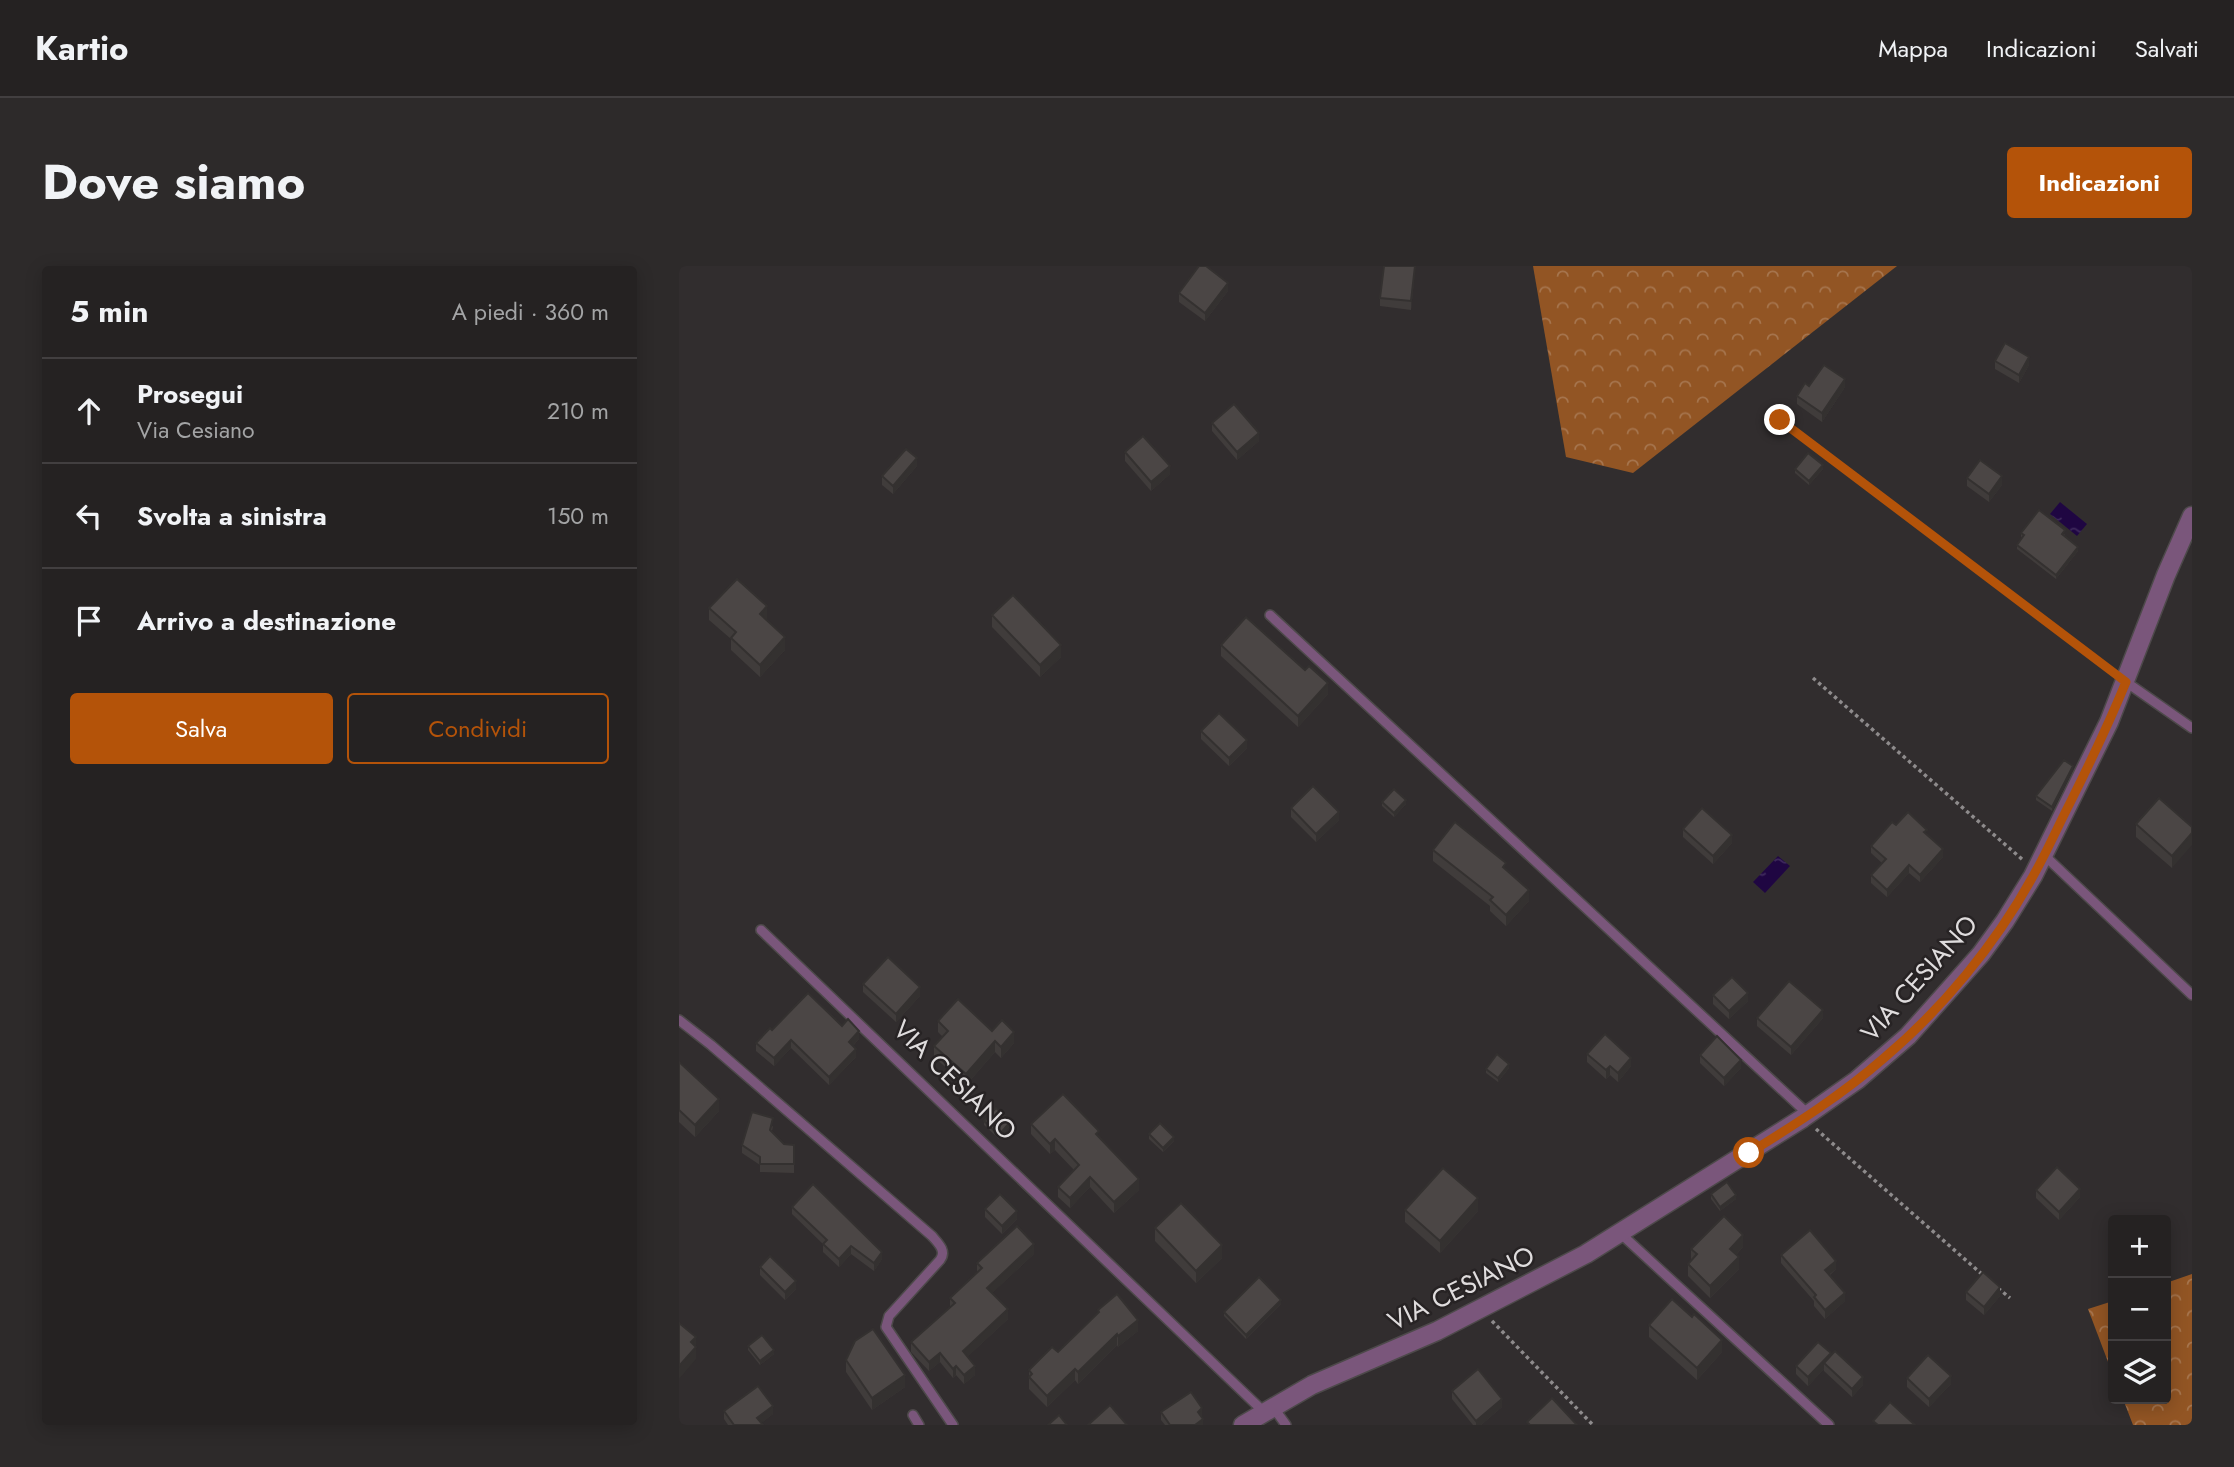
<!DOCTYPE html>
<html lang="it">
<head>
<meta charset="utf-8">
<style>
  :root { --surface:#252222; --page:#2d2a2a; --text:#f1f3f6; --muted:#a3a4a5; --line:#423f40; --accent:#b45309 }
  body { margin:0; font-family:Jost,sans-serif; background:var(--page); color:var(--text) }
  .controls { position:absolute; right:21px; bottom:21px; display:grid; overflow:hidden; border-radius:7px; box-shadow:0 4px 18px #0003 }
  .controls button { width:63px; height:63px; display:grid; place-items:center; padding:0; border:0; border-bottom:2px solid var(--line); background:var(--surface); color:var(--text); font:35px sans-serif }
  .stop { position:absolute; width:21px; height:21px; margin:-16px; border:5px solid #b45309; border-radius:50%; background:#fff }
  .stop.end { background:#b45309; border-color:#fff; box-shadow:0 2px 7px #0008 }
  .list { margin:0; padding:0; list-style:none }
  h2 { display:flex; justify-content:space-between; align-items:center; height:91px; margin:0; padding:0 28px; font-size:30px }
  h2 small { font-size:23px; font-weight:400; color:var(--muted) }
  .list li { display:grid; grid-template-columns:46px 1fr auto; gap:21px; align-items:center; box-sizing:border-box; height:105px; padding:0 28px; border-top:2px solid var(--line) }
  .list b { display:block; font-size:26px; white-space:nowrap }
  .list p { margin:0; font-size:23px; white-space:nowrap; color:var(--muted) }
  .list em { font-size:23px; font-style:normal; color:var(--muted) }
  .actions { display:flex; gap:14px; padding:21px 28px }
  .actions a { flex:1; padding:16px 0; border:2px solid var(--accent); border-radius:7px; text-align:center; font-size:24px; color:var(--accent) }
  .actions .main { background:var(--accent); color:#fff }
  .icon { flex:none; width:38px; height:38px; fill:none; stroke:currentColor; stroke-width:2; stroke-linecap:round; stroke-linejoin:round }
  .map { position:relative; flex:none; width:1513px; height:1159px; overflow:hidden; border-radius:7px }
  header { display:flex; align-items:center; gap:42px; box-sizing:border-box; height:98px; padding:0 35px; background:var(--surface); border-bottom:2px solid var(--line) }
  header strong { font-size:33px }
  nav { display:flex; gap:38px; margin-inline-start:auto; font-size:24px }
  .intro { display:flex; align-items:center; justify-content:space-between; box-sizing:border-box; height:168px; padding:0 42px }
  h1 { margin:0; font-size:49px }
  .button { padding:18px 32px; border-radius:7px; background:var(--accent); color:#fff; font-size:24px; font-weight:700 }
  main { display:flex; gap:42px; padding:0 42px }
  aside { flex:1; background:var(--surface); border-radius:7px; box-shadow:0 4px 18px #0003 }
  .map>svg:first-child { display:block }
  .forest { fill:url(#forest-crowns) }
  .water { fill:url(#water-ripples) }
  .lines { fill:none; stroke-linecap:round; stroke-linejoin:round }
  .service-casing { stroke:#4d494a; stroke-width:12 }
  .minor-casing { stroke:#4d494a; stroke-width:21 }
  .path { stroke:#8e8b8c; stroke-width:3.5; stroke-dasharray:3.5 3.5; stroke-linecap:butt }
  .service { stroke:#7a567b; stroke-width:9 }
  .minor { stroke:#7a567b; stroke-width:18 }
  .wall { fill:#403c3b }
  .shaded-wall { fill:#343130 }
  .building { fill:#4b4645; stroke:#343130; stroke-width:2 }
  .route { stroke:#b45309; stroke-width:9 }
  .labels { text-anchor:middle; stroke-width:5; stroke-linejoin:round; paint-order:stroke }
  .street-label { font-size:26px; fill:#dfdcdd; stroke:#272324 }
</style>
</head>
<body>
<header>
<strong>Kartio</strong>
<nav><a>Mappa</a><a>Indicazioni</a><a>Salvati</a></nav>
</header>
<div class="intro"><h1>Dove siamo</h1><a class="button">Indicazioni</a></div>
<main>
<aside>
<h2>5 min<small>A piedi · 360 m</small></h2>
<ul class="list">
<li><svg class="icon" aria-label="ahead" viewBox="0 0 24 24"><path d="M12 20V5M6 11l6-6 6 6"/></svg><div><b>Prosegui</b><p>Via Cesiano</p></div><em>210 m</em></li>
<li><svg class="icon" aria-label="left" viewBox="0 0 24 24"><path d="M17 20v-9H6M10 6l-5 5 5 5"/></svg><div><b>Svolta a sinistra</b></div><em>150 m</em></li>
<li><svg class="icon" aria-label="arrive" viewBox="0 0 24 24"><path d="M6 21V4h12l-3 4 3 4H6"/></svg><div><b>Arrivo a destinazione</b></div></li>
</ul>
<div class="actions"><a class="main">Salva</a><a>Condividi</a></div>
</aside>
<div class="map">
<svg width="1513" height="1159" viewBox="0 0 1513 1159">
  <defs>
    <pattern id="forest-crowns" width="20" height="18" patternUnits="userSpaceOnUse" patternTransform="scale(1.75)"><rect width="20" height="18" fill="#925524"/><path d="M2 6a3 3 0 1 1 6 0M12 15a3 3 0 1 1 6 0" fill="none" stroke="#a6754e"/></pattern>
    <pattern id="water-ripples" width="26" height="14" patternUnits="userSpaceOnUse" patternTransform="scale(1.75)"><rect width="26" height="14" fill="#1f0642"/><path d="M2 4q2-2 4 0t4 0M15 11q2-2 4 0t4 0" fill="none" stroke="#3f2a5d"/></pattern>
  </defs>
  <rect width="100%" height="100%" fill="#312d2e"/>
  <g class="forest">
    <polygon points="854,0 1218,0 954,207 887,191"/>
    <polygon points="1513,1008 1513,1159 1454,1159 1444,1133 1487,1133 1487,1017"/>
    <polygon points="1434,1035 1434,1109 1409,1043"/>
  </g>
  <g class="water">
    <polygon points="1381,236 1408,258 1398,270 1371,248"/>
    <polygon points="1099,590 1111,600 1086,627 1074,616"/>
  </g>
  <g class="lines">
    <defs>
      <g id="service">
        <polyline points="591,349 1129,848"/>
        <polyline points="1447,416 1513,462"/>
        <polyline points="1365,589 1513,729"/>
        <polyline points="82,664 585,1146"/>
        <path d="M0,754L32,779L253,970C259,977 268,985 261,994L210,1050L207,1061L274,1159"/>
        <polyline points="941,967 1150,1159"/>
        <polyline points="594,1141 607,1159"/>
        <polyline points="234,1149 240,1159"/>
      </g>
      <polyline id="minor" points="564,1159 633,1119 758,1065 907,988 1124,852 1178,814 1229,770 1302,688 1326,655 1354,610 1430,456 1487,309 1513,250"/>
    </defs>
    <use href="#service" class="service-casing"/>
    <use href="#minor" class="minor-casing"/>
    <g class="path">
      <polyline points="1101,154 1431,404"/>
      <polyline points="1134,412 1344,594"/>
      <polyline points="1137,863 1305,1010"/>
      <polyline points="1319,1022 1331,1032"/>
      <polyline points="813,1055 914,1159"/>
    </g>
    <use href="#service" class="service"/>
    <use href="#minor" class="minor"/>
  </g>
  <g class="wall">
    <polygon points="736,5 732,44 701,40 701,32"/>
    <polygon points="549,25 526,55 500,36 500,27"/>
    <polygon points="1316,95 1350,99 1340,117 1316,103"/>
    <polygon points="1130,120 1166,121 1143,156 1118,138 1118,130"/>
    <polygon points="533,157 580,175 558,194 533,165"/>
    <polygon points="446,186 491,208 472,225 446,195"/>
    <polygon points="238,200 214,228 203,219 203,210"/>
    <polygon points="1116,203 1144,203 1130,219 1116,207"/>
    <polygon points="1288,212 1323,219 1310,236 1288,220"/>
    <polygon points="1342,267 1386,268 1385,269 1399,285 1377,313 1338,283 1338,279 1343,272 1342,271"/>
    <polygon points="30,342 88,353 87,354 106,384 81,411 52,384 52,373 30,354"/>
    <polygon points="313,349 382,391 361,411 313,361"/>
    <polygon points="542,379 649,428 619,461 542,390"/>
    <polygon points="522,465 568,482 550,500 522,473"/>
    <polygon points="1394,504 1373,545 1357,534 1357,530"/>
    <polygon points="703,536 727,538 715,551 703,540"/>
    <polygon points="612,542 660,554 637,576 612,551"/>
    <polygon points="1457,558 1513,561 1493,602 1457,571"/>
    <polygon points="1217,559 1248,568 1264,591 1241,616 1230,607 1208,631 1192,617 1192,609 1203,597 1192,587 1192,580"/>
    <polygon points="1004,563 1053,577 1034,598 1004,571"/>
    <polygon points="754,584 827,604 850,635 827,660 811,645 811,640 754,595"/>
    <polygon points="184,718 241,730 217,756 184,726"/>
    <polygon points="1034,729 1069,735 1050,753 1034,738"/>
    <polygon points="1078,752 1144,752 1112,789 1078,760"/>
    <polygon points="259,755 313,765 335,777 322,792 316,786 287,819 255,791 255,780 264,771 259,766"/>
    <polygon points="163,760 180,773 174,780 177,791 150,819 112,782 95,800 77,785 77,777 93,764"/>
    <polygon points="908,788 952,800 939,816 931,809 927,813 908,796"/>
    <polygon points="1021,789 1062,802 1045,820 1021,797"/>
    <polygon points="0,796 40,845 16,871 0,856"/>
    <polygon points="830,802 819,816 807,807 807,803"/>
    <polygon points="305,855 332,859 320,873 305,859"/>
    <polygon points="352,858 420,871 460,924 435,947 411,921 391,942 379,931 379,921 395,904 376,884 371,888 352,868"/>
    <polygon points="94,860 93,865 105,878 115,879 115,907 81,906 81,899 63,887 63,879"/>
    <polygon points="470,868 495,875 484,886 470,873"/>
    <polygon points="1357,924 1401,931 1380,954 1357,932"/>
    <polygon points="1032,928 1057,933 1041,945 1032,933"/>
    <polygon points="113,941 203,993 195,1005 172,988 160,1001 144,986 144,978 113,948"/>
    <polygon points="306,943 338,953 323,968 306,951"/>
    <polygon points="726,944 799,945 761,987 726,956"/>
    <polygon points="476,962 543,992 517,1017 476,975"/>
    <polygon points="1064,981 1057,989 1060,1003 1031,1032 1009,1010 1009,998 1012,994 1012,983"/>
    <polygon points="355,988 313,1027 329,1053 288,1091 296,1109 285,1118 277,1109 274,1112 261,1096 250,1105 232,1086 232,1076 271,1041 271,1032 298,1006 298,997"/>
    <polygon points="1102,989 1157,1003 1151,1009 1166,1035 1146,1053 1135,1040 1135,1035 1102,997"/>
    <polygon points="81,1001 117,1023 106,1034 81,1009"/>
    <polygon points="1287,1026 1321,1030 1305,1049 1287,1034"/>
    <polygon points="602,1038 567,1073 545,1050 545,1046"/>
    <polygon points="419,1044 459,1065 439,1081 438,1079 399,1118 396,1114 368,1141 350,1123 350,1104 379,1086 419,1047"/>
    <polygon points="970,1059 1043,1086 1018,1114 970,1071"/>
    <polygon points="69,1080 95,1088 81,1099 69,1084"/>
    <polygon points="1152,1087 1184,1119 1173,1131 1145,1105 1145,1103 1129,1120 1117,1108 1117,1100"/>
    <polygon points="167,1094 226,1121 193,1144 167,1106"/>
    <polygon points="1228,1112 1272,1118 1250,1141 1228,1121"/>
    <polygon points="773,1125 823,1141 802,1159 794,1159 773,1133"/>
    <polygon points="45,1145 94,1148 82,1157 84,1159 49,1159 45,1153"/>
    <polygon points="482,1146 523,1151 522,1151 524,1159 486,1159 482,1154"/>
  </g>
  <g class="shaded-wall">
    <polygon points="736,0 736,5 732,44 732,35"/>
    <polygon points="549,17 549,25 526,55 526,47"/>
    <polygon points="1350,91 1350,99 1340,117 1340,109"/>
    <polygon points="1166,113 1166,121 1143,156 1143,147"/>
    <polygon points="580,167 580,175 558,194 558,186"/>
    <polygon points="238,192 238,200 214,228 214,220"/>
    <polygon points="1144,199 1144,203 1130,219 1130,215"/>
    <polygon points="491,200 491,208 472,225 472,216"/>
    <polygon points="1323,210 1323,219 1310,236 1310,228"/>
    <polygon points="1399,281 1399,285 1377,313 1377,309"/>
    <polygon points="88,340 88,353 81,360 81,348"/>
    <polygon points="106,371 106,384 81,411 81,399"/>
    <polygon points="382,379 382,391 361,411 361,399"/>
    <polygon points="649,417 649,428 619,461 619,450"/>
    <polygon points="568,474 568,482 550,500 550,492"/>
    <polygon points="1394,500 1394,504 1373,545 1373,541"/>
    <polygon points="727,534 727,538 715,551 715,547"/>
    <polygon points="660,546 660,554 637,576 637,568"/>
    <polygon points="1513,567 1513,579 1493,602 1493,590"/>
    <polygon points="1053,569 1053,577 1034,598 1034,590"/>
    <polygon points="1264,583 1264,591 1241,616 1241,609"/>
    <polygon points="1230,599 1230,607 1208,631 1208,624"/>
    <polygon points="850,624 850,635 827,660 827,649"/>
    <polygon points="241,721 241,730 217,756 217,748"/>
    <polygon points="1069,727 1069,735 1050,753 1050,745"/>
    <polygon points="1144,744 1144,752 1112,789 1112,781"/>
    <polygon points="180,765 180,773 170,784 170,776"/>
    <polygon points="335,766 335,777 322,792 322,781"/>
    <polygon points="112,774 112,782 95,800 95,792"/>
    <polygon points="316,775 316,786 287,819 287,808"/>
    <polygon points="177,783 177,791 150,819 150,811"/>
    <polygon points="952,792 952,800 939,816 939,807"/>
    <polygon points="1062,794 1062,802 1045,820 1045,812"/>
    <polygon points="830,798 830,802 819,816 819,812"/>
    <polygon points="931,800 931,809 927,813 927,804"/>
    <polygon points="40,833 40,845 16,871 16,859"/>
    <polygon points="332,855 332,859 320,873 320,869"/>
    <polygon points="495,871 495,875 484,886 484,882"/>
    <polygon points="376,873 376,884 371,888 371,878"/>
    <polygon points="411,911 411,921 391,942 391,932"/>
    <polygon points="460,913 460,924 435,947 435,936"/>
    <polygon points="1401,923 1401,931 1380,954 1380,946"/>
    <polygon points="1057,929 1057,933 1041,945 1041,941"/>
    <polygon points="799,932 799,945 761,987 761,975"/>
    <polygon points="338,945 338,953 323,968 323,960"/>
    <polygon points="1064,969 1064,981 1051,995 1051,983"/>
    <polygon points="355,978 355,988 308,1032 308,1022"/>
    <polygon points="543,979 543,992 517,1017 517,1005"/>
    <polygon points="172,980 172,988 160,1001 160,993"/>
    <polygon points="203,986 203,993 195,1005 195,997"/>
    <polygon points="1060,991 1060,1003 1031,1032 1031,1020"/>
    <polygon points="1157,995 1157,1003 1146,1012 1146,1004"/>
    <polygon points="117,1015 117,1023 106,1034 106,1026"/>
    <polygon points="1321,1021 1321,1030 1305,1049 1305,1041"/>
    <polygon points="1166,1027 1166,1035 1146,1053 1146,1044"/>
    <polygon points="602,1034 602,1038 567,1073 567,1069"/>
    <polygon points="329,1043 329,1053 284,1095 284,1085"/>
    <polygon points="459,1054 459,1065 439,1081 439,1070"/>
    <polygon points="438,1068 438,1079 399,1118 399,1106"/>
    <polygon points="17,1071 17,1093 0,1113 0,1100 12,1076"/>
    <polygon points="1043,1074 1043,1086 1018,1114 1018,1102"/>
    <polygon points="95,1084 95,1088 81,1099 81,1095"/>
    <polygon points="261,1087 261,1096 250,1105 250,1096"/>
    <polygon points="1152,1087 1145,1097 1145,1103 1129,1120 1129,1111"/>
    <polygon points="277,1100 277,1109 274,1112 274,1103"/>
    <polygon points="296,1100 296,1109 285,1118 285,1109"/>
    <polygon points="396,1103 396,1114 368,1141 368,1130"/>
    <polygon points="226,1109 226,1121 193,1144 193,1132"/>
    <polygon points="1272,1110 1272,1118 1250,1141 1250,1133"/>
    <polygon points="1184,1111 1184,1119 1173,1131 1173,1123"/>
    <polygon points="823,1133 823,1141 802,1159 797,1159 797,1155"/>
    <polygon points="94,1140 94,1148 80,1159 78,1152"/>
    <polygon points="523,1142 523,1151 519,1154 519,1146"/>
    <polygon points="524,1153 524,1159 516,1159"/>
  </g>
  <g class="building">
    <polygon points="520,0 527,0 549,17 526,47 500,27"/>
    <polygon points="705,0 736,0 732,35 701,32"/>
    <polygon points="1326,77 1350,91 1340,109 1316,95"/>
    <polygon points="1145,99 1166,113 1143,147 1118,130 1126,117 1130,120"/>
    <polygon points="555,138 580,167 558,186 533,157"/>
    <polygon points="464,170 491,200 472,216 446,186"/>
    <polygon points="227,183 238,192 214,220 203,210"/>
    <polygon points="1129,187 1144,199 1130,215 1116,203"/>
    <polygon points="1301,194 1323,210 1310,228 1288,212"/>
    <polygon points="1360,244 1386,264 1383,268 1399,281 1377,309 1338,279 1345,269 1342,267"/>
    <polygon points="58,313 88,340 81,348 106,371 81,399 52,372 57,366 30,342"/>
    <polygon points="334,329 382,379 361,399 313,349"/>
    <polygon points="567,351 626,404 630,400 649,417 619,450 542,379"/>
    <polygon points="540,447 568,474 550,492 522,465"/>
    <polygon points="1385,494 1394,500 1373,541 1357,530"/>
    <polygon points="634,520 660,546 637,568 612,542"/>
    <polygon points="715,523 727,534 715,547 703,536"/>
    <polygon points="1480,532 1513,561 1513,567 1493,590 1457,558"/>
    <polygon points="1023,542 1053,569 1034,590 1004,563"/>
    <polygon points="1229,546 1248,564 1245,566 1264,583 1241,609 1230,599 1208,624 1192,609 1207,593 1192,580 1213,556 1217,559"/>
    <polygon points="776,556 827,597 824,601 850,624 827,649 811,634 814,631 754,584"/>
    <polygon points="209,691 241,721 217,748 184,718"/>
    <polygon points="1053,711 1069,727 1050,745 1034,729"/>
    <polygon points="1110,715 1144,744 1112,781 1078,752"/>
    <polygon points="129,727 163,760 169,753 180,765 170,776 177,783 150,811 112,774 95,792 77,777 91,762 93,764"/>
    <polygon points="279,733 313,765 323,754 335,766 322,781 316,775 287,808 255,780 269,765 259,755"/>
    <polygon points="926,768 952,792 939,807 931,800 927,804 908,788"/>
    <polygon points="1038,770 1062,794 1045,812 1021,789"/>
    <polygon points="818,788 830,798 819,812 807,803"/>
    <polygon points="0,796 40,833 16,859 0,844"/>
    <polygon points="384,828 420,865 417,868 460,913 435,936 411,911 391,932 379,921 400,899 376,873 371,878 352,858"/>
    <polygon points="317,842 332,855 320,869 305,855"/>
    <polygon points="73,846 94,852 91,864 105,878 115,879 115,898 81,898 81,891 63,879"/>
    <polygon points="481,857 495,871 484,882 470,868"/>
    <polygon points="1378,901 1401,923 1380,946 1357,924"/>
    <polygon points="764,902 799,932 761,975 726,944"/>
    <polygon points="1048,916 1057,929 1041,941 1032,928"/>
    <polygon points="134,918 203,986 195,997 172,980 160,993 144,978 148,974 113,941"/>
    <polygon points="321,928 338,945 323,960 306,943"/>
    <polygon points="502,937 543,979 517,1005 476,962"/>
    <polygon points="1045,950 1064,969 1051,983 1060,991 1031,1020 1009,998 1018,988 1012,983"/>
    <polygon points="338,960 355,978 308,1022 329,1043 284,1085 296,1100 285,1109 277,1100 274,1103 261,1087 250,1096 232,1076 276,1037 271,1032 303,1002 298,997"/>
    <polygon points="1131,964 1157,995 1146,1004 1166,1027 1146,1044 1135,1031 1137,1029 1102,989"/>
    <polygon points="91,990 117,1015 106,1026 81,1001"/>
    <polygon points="1304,1006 1321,1021 1305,1041 1287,1026"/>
    <polygon points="580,1011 602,1034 567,1069 545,1046"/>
    <polygon points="438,1028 459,1054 439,1070 438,1068 399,1106 396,1103 368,1130 350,1111 353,1108 350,1104 373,1081 379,1086 420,1046 419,1044"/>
    <polygon points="993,1033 1013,1051 1015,1048 1043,1074 1018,1102 970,1059"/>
    <polygon points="0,1057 17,1071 12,1076 17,1081 0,1100"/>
    <polygon points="194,1063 226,1109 193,1132 167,1094 176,1075"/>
    <polygon points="83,1069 95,1084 81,1095 69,1080"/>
    <polygon points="1139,1076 1152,1087 1129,1111 1117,1100"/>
    <polygon points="1156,1085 1184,1111 1173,1123 1145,1097"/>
    <polygon points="1249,1089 1272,1110 1250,1133 1228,1112"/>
    <polygon points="799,1103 823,1133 797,1155 773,1125"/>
    <polygon points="79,1120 94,1140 78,1152 84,1159 55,1159 45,1145"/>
    <polygon points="512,1126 523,1142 519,1146 524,1153 516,1159 491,1159 482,1146"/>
    <polygon points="873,1132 898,1159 851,1159 848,1156"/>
    <polygon points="1211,1136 1236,1159 1199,1159 1194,1155"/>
    <polygon points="431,1139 448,1159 409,1159"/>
    <polygon points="380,1149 388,1159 369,1159"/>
  </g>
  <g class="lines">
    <path class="route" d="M1070,887C1117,858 1164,828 1205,792C1263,743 1316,679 1353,612C1367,588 1378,562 1391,537C1411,497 1430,457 1447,416L1101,154"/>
  </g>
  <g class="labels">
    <g class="street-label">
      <text transform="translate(1240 712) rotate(-48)" y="9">VIA CESIANO</text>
      <text transform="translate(276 814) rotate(44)" y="9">VIA CESIANO</text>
      <text transform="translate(782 1022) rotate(-26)" y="9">VIA CESIANO</text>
    </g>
  </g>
</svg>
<div class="controls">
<button>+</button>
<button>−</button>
<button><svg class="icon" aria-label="layers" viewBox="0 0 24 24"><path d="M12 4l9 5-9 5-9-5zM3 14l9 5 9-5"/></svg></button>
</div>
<div class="stop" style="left:1070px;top:887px"></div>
<div class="stop end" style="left:1101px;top:154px"></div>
</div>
</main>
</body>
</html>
